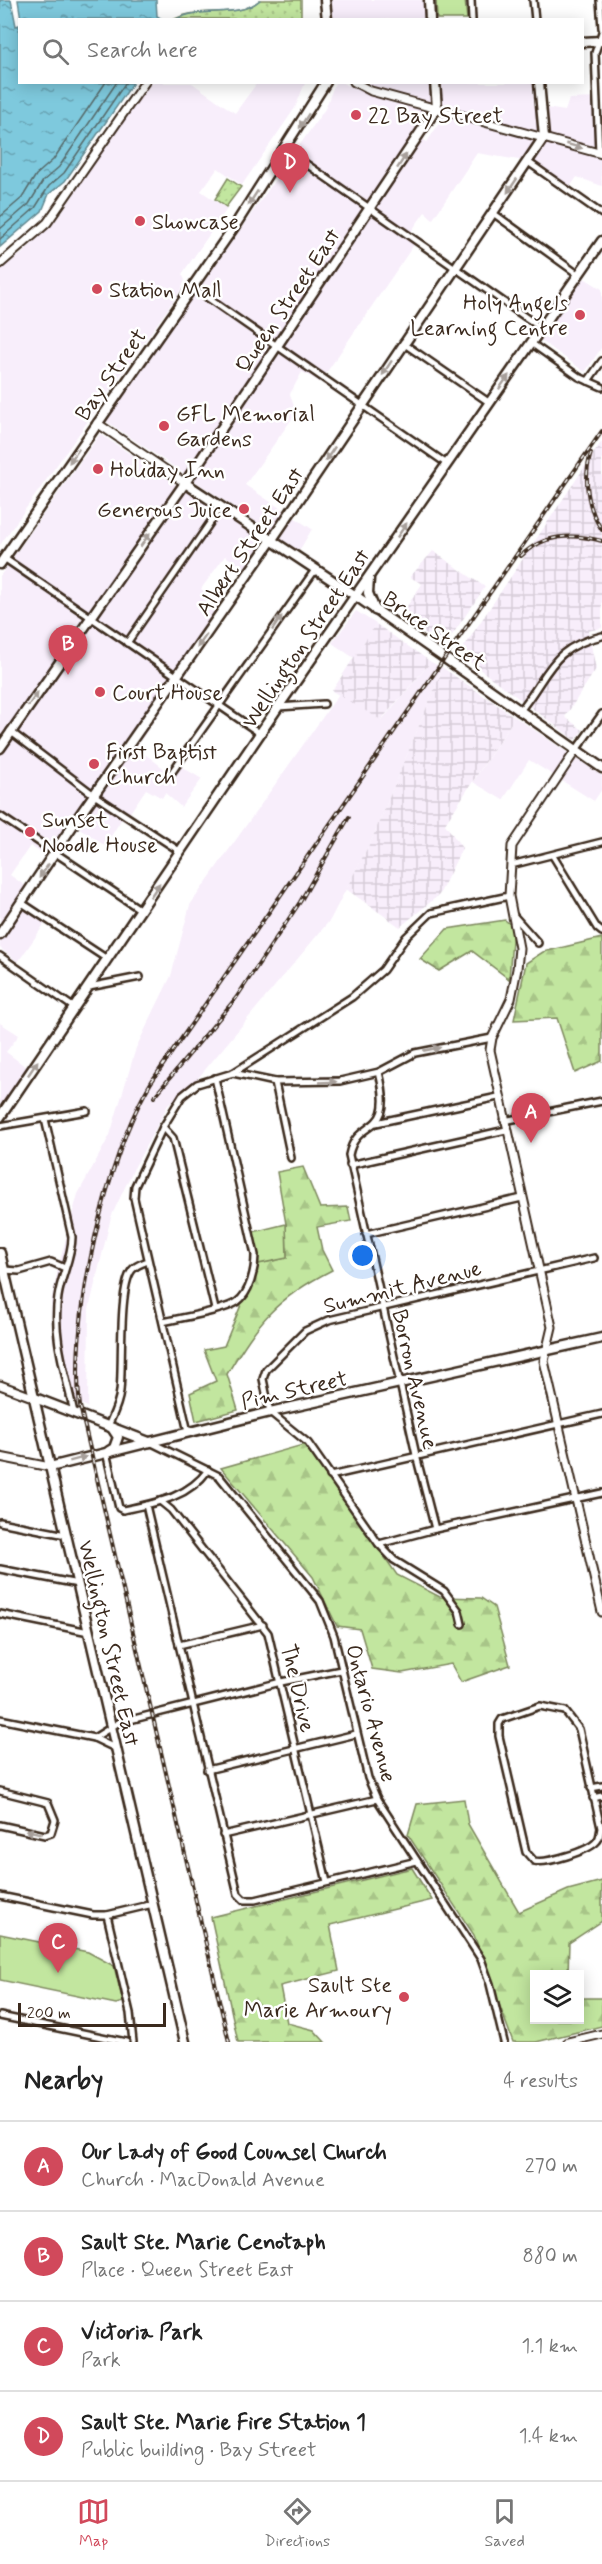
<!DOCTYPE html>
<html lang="en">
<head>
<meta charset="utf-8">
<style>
  :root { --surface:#fff; --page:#f6f6f6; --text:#222; --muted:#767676; --line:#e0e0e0; --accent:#d1495b }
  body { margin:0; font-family:Mynerve,sans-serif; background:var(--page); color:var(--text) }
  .controls { position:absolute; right:18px; bottom:18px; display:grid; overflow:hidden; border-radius:0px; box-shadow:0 3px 15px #0003 }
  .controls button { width:54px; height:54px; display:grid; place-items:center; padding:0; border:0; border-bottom:2px solid var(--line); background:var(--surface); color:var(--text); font:30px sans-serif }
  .scale { position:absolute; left:18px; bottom:15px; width:148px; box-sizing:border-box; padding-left:6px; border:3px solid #3b2a1e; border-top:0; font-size:16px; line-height:21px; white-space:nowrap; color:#3b2a1e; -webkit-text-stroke:4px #fff; paint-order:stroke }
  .you { position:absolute; left:363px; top:1256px; width:21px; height:21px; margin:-15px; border:4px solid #fff; border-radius:50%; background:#1a73e8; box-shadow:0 0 0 9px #1a73e833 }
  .badge { display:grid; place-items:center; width:39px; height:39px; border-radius:50%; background:var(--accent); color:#fff; font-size:20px; font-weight:700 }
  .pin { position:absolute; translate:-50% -50px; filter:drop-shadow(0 2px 3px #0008) }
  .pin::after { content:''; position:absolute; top:32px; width:21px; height:18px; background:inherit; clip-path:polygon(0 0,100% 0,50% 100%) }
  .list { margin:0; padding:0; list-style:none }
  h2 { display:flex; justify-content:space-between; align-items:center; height:78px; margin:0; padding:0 24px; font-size:26px }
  h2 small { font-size:20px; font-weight:400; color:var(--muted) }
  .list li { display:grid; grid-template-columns:39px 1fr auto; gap:18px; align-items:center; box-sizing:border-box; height:90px; padding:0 24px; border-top:2px solid var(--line) }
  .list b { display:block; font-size:22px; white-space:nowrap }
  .list p { margin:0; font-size:20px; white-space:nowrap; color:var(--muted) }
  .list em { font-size:20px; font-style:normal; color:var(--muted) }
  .icon { flex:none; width:33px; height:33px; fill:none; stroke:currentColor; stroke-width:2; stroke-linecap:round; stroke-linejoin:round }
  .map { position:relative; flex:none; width:602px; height:2042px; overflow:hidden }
  .search { position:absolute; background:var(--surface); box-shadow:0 3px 15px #0003; left:18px; right:18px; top:18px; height:66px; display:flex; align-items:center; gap:15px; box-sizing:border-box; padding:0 21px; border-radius:0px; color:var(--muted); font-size:22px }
  .sheet { height:438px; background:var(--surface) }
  nav { display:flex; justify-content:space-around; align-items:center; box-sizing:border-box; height:84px; border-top:2px solid var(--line); background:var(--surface); font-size:16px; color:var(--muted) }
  nav a { display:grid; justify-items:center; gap:3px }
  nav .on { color:var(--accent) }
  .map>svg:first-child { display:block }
  .built { fill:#f8eefb }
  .industrial { fill:url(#industrial-grid) }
  .grass { fill:url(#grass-dots); stroke:#7e885e; stroke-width:1.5 }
  .forest { fill:url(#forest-firs); stroke:#7e885e; stroke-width:1.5 }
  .green { fill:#c2e69f; stroke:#7e885e; stroke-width:1.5 }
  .water { fill:url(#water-ripples); stroke:#638991; stroke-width:1.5 }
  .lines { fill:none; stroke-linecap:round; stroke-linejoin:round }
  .shore { stroke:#566a6a; stroke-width:1.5 }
  .stream { stroke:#638991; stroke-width:1.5 }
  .minor-casing { stroke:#3b2a1e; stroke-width:10 }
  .tertiary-casing { stroke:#3b2a1e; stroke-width:11 }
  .secondary-casing { stroke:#3b2a1e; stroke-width:13 }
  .minor { stroke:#fff; stroke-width:5 }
  .tertiary { stroke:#fff; stroke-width:7 }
  .secondary { stroke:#fff; stroke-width:8 }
  .rail-casing { stroke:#3b2a1e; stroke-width:4 }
  .rail { stroke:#fff; stroke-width:1.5; stroke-dasharray:4.5; stroke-linecap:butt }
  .oneway { fill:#a79f9a }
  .poi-dot { fill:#d1495b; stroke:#fff; stroke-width:2 }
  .labels { text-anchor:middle; stroke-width:5; stroke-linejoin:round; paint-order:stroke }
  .poi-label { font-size:22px; fill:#3b2a1e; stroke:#fff; text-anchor:start }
  .street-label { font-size:22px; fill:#3b2a1e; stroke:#fff }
</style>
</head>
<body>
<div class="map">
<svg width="602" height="2042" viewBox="0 0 602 2042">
  <defs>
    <pattern id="industrial-grid" width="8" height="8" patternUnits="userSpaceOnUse" patternTransform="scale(1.5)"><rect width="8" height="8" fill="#f8eefb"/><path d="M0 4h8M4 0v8" fill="none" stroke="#d6ccd7"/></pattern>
    <pattern id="grass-dots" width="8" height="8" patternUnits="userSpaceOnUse" patternTransform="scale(1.5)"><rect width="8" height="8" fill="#c2e69f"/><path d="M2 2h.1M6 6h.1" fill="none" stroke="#a8c588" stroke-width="1.8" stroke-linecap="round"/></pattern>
    <pattern id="forest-firs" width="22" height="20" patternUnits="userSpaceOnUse" patternTransform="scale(1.5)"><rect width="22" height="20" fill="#c2e69f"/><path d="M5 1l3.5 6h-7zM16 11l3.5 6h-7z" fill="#a8c588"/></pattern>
    <pattern id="water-ripples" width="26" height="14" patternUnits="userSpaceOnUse" patternTransform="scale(1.5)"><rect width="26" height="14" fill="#7ec9dd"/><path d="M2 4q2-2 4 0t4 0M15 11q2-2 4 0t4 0" fill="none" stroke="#68a3b3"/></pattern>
  </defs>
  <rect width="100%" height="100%" fill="#fff"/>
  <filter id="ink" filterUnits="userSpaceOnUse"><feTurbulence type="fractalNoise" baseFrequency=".0167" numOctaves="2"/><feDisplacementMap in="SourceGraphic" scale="12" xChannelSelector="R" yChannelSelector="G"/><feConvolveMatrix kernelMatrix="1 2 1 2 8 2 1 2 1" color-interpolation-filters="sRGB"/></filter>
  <g filter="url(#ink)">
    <g class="built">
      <polygon points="331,0 424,0 426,19 332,19"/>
      <polygon points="149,83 192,83 235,113 257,83 305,83 295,108 242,185 218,168 201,191 227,209 182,274 185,280 181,290 0,545 0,269 23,253 57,219"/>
      <polygon points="335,83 342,83 396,104 401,95 359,83 429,83 431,107 415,134 427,142 442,119 442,83 533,83 534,106 565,111 569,99 599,98 602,186 577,177 570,187 525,161 477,153 433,219 425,212 410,233 418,237 413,246 320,382 302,372 290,394 296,413 245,485 312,529 299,551 106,421 325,109"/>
      <polygon points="584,278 602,289 602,347 585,372 540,340"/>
      <polygon points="100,434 263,542 246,569 225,556 201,589 230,609 136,747 171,774 177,764 202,779 181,807 165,793 162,798 146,789 125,820 121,820 105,846 78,827 56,862 30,846 10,875 35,893 29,901 50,916 18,962 0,948 0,576"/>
      <polygon points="356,611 376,624 354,658 332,643"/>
      <polygon points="431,662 443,668 372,839 330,920 199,1077 168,1105 134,1168 111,1217 89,1309 88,1407 65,1397 53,1340 51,1302 59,1264 78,1194 110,1135 136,1048 171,976 190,905 339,694 382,720"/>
      <polygon points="515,717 602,776 602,789 594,801 529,760 503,800 473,782"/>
      <polygon points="0,1023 19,1035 6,1052 29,1069 0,1107"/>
    </g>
    <g class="industrial">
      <polygon points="602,441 602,628 588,631 596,669 565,717 583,730 575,740 459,654"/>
      <polygon points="433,551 485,587 444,647 400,616 422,584 410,577"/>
      <polygon points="376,624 431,662 381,720 332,691"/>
      <polygon points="443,668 515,717 445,824 462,848 439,895 400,927 346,889 372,839"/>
    </g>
    <g class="grass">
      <path d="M260,0H301V19H175C200,5 238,20 260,0Z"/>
      <polygon points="228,178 241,187 226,207 215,199"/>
    </g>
    <g class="forest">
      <polygon points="505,920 513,927 509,979 472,951 439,971 420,959 447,929"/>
      <polygon points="602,938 602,1061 575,1073 557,1018 514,1020 526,963 543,952"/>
      <path d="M303,1167L320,1208L348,1207L351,1221L317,1227L322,1250L332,1270C275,1299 259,1321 227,1374L238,1410L196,1421L190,1393L216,1381L204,1350L224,1346L258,1264L287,1258L286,1224L277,1172Z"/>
      <polygon points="306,1444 397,1575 440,1597 481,1598 494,1607 510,1665 461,1682 451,1664 402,1673 372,1669 360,1629 337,1626 313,1577 221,1468"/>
      <polygon points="464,1799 468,1824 519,1912 568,1890 602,1881 602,1921 569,1943 568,1974 534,1974 534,2020 580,2020 580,1998 602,1998 602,2026 536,2042 513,2042 474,1935 408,1835 417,1804"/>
      <polygon points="412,1868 432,1900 330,1925 339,1971 280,1986 287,2023 314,2030 325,2042 238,2042 211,1917"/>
    </g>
    <g class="green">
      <polygon points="436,0 465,0 467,19 437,19"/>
      <polygon points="286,1224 287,1258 258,1264 253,1232"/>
      <polygon points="0,1934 88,1952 114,1966 123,2002 116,2004 0,1980"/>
    </g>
    <g class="water">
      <polygon points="0,0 11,0 16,26 19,25 20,82 133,83 65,181 49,194 42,211 0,247"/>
      <polygon points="18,0 156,0 157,16 162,19 21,19"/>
    </g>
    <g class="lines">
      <g class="shore">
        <polyline points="0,217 22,198 36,175 53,160 106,82"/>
        <polyline points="0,229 29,204 43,181 59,167 117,82"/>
        <polyline points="0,239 35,208 49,186 64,173 126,82"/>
      </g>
      <path class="stream" d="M175,20C201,5 237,20 260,0"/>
      <defs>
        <g id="minor">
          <polyline points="471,0 472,20"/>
          <polyline points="533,0 535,20"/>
          <polyline points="600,0 602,28"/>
          <polyline points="285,149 541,328"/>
          <polyline points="599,153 595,53 602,32"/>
          <polyline points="528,162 602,214"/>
          <polyline points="493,213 579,275"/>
          <polyline points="192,287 447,464"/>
          <polyline points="403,343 490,403"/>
          <polyline points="531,343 579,377 602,387"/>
          <polyline points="588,381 602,361"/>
          <polyline points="4,558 261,734"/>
          <polyline points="127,643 221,507"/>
          <polyline points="278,707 324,704"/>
          <path d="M519,712C550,674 550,648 602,636"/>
          <polyline points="10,731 94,795 181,852"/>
          <polyline points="576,750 602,714"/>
          <polyline points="172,772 315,570"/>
          <polyline points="0,816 141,910"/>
          <polyline points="553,856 597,928 602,932"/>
          <polyline points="511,865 602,842"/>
          <polyline points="22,903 107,959"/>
          <polyline points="514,916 538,943"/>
          <polyline points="0,956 73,1007"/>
          <polyline points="89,987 140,977"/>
          <path d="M379,1072C396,1140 357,1115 349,1155L416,1455L435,1529"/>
          <polyline points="233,1073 352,997 383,970 406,937 431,913 509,896"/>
          <polyline points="275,1082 291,1158"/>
          <path d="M45,1119L72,1237C72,1257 61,1276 58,1297C52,1335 66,1375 74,1413"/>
          <polyline points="504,1121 602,1101"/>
          <polyline points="376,1123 498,1097"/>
          <polyline points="0,1126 87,1111"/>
          <polyline points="163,1127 173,1138 215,1309"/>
          <polyline points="350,1165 506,1130"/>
          <polyline points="366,1234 522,1198"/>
          <polyline points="4,1270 19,1271 51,1262 65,1268"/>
          <path d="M163,1322C179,1318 224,1311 237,1302C250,1293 255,1270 255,1255L215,1078"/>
          <path d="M108,1426C113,1415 119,1404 120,1391C123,1366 118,1288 132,1270C136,1265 143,1263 148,1261"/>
          <polyline points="188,1432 134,1198 135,1186 163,1127 182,1096 197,1084 233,1073 275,1082 340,1081 379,1072 415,1053 492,1038"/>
          <polyline points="150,1442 219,1476 320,1601 334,1636 368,1778 377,1799 481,1959 490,1984 504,2042"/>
          <path d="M106,1452L119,1508L123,1510C156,1503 188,1498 208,1470"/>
          <polyline points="330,1476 602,1414"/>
          <polyline points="160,1501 171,1510 268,1633 327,1882"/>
          <polyline points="146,1505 238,1894 244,1900 255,1900 417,1861"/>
          <polyline points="0,1522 66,1535"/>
          <polyline points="379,1544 435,1529 602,1493"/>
          <polyline points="0,1569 78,1584"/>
          <polyline points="0,1614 89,1632"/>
          <polyline points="462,1624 459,1611 444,1591 394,1560 378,1543 308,1443 270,1412 263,1379 266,1370 305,1331 329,1320 594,1258"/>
          <polyline points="179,1645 263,1625"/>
          <path d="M540,1706L565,1711L579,1729L601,1828C600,1832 600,1838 597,1841C589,1851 546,1864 534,1861L526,1852L499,1736V1724L502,1719Z"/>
          <polyline points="0,1719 94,1738 117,1749"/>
          <polyline points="94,1738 118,1723 281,1682 341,1670"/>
          <polyline points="207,1770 356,1734"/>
          <polyline points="591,1788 602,1786"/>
          <polyline points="0,1791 48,1803 55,1820 51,1833 45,1835 0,1825"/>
          <polyline points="593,1798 602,1796"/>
          <polyline points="223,1835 377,1799"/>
          <polyline points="0,1896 93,1915 107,1915 153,1904"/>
          <polyline points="107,1915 130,2013 133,2042"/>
          <polyline points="0,2016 126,2042"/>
        </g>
        <g id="tertiary">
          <polyline points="354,82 371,91 602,154"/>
          <polyline points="0,264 47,223 145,82"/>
          <polyline points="97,423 185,483"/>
          <polyline points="576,750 512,846 509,896 519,948 517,969 511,999 492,1038 490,1050 552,1327 544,1361 602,1612"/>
          <polyline points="0,1385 35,1398"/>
          <polyline points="0,1457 50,1467"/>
          <polyline points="568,2042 602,2034"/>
        </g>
        <g id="secondary">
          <polyline points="325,0 327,20"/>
          <polyline points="429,0 430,20"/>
          <polyline points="582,42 602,41"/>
          <polyline points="185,483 356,596 602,768"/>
          <polyline points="0,564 234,227 326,82"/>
          <polyline points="369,579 368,593 375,610"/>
          <polyline points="0,748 185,483 434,112 437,108 435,82"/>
          <polyline points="0,934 75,822 271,541 544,137 539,82"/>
          <polyline points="0,1117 278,707 602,241"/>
          <polyline points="0,1253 185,2042"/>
          <polyline points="35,1398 149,1442"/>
          <polyline points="109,1451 114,1448 118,1437 112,1428"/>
          <polyline points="50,1467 270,1412 602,1338"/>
        </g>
      </defs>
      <use href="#minor" class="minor-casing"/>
      <use href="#tertiary" class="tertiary-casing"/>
      <use href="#secondary" class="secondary-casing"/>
      <use href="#minor" class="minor"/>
      <use href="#tertiary" class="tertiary"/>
      <use href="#secondary" class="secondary"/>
      <defs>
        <g id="rail">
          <path d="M591,453C583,479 587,508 602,530"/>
          <path d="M521,556C543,534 574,533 602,541"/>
          <polyline points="154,1097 236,998 300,902 349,817"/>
          <path d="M229,2042L80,1406C69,1320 106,1154 152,1081L602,431"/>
        </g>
      </defs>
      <use href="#rail" class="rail-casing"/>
      <use href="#rail" class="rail"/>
    </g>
    <defs><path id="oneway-solid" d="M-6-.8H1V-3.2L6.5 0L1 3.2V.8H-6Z" transform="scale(1.5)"/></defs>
    <g class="oneway">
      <use href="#oneway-solid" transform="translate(304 121) rotate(123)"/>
      <use href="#oneway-solid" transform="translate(574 146) rotate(16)"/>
      <use href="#oneway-solid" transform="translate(402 161) rotate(-57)"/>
      <use href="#oneway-solid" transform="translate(512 186) rotate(124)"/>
      <use href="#oneway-solid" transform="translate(253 198) rotate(123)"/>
      <use href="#oneway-solid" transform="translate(387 368) rotate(123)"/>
      <use href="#oneway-solid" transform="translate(504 382) rotate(-55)"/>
      <use href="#oneway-solid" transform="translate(330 454) rotate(124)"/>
      <use href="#oneway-solid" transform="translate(74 456) rotate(125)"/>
      <use href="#oneway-solid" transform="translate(402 530) rotate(-56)"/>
      <use href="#oneway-solid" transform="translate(145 540) rotate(-55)"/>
      <use href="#oneway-solid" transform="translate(277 623) rotate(-56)"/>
      <use href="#oneway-solid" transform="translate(202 641) rotate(125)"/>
      <use href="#oneway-solid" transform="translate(33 699) rotate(-55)"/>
      <use href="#oneway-solid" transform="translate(44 871) rotate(124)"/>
      <use href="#oneway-solid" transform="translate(155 890) rotate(-56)"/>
      <use href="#oneway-solid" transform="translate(432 1049) rotate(-11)"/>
      <use href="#oneway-solid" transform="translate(33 1068) rotate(-56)"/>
      <use href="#oneway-solid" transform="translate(328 1082) rotate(-3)"/>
      <use href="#oneway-solid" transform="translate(78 1459) rotate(-15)"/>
      <use href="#oneway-solid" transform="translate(34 1832) rotate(-168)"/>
    </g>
  </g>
  <g class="poi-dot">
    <circle cx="356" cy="115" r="6"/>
    <circle cx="140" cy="221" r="6"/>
    <circle cx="97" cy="289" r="6"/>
    <circle cx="580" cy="315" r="6"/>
    <circle cx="164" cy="426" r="6"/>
    <circle cx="98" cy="469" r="6"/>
    <circle cx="244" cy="509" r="6"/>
    <circle cx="100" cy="692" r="6"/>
    <circle cx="94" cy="764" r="6"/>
    <circle cx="30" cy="832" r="6"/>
    <circle cx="404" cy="1997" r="6"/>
  </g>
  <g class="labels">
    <g class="poi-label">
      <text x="368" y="123">22 Bay Street</text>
      <text x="152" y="229">Showcase</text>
      <text x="109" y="297">Station Mall</text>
      <text x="568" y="310" text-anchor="end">Holy Angels<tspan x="568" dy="25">Learning Centre</tspan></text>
      <text x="176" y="421">GFL Memorial<tspan x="176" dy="25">Gardens</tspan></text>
      <text x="110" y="477">Holiday Inn</text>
      <text x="232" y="517" text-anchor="end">Generous Juice</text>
      <text x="112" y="700">Court House</text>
      <text x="106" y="759">First Baptist<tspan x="106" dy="25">Church</tspan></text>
      <text x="42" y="827">Sunset<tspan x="42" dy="25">Noodle House</tspan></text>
      <text x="392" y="1992" text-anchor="end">Sault Ste<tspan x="392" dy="25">Marie Armoury</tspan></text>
    </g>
    <g class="street-label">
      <text transform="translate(287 300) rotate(-56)" y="8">Queen Street East</text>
      <text transform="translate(110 374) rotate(-55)" y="8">Bay Street</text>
      <text transform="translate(249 541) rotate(-56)" y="8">Albert Street East</text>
      <text transform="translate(435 630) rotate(35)" y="8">Bruce Street</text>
      <text transform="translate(305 638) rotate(-56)" y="8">Wellington Street East</text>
      <text transform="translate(402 1286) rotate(-14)" y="8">Summit Avenue</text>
      <text transform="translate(416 1379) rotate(77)" y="8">Borron Avenue</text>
      <text transform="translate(294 1389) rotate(-13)" y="8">Pim Street</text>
      <text transform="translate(110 1643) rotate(77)" y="8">Wellington Street East</text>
      <text transform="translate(299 1688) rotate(77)" y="8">The Drive</text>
      <text transform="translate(372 1713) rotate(75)" y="8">Ontario Avenue</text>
    </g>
  </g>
</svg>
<div class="controls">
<button><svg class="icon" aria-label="layers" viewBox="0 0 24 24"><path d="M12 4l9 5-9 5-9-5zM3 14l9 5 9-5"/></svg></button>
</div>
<div class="scale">200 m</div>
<div class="you"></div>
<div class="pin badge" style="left:531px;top:1143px">A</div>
<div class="pin badge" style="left:68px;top:675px">B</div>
<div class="pin badge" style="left:58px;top:1973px">C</div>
<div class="pin badge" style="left:290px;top:193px">D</div>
<div class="search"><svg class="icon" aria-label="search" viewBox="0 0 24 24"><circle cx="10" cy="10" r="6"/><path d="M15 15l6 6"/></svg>Search here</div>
</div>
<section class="sheet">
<h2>Nearby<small>4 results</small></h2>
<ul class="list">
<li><span class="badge">A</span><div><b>Our Lady of Good Counsel Church</b><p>Church · MacDonald Avenue</p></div><em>270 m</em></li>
<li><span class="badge">B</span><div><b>Sault Ste. Marie Cenotaph</b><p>Place · Queen Street East</p></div><em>880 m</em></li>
<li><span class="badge">C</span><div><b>Victoria Park</b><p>Park</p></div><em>1.1 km</em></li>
<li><span class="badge">D</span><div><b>Sault Ste. Marie Fire Station 1</b><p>Public building · Bay Street</p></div><em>1.4 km</em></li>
</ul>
</section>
<nav>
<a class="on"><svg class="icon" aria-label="map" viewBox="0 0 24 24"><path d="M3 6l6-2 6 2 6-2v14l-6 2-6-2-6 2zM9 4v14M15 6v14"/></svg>Map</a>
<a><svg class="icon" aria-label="directions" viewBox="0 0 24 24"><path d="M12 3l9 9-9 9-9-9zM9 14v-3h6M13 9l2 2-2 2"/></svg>Directions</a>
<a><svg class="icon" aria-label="saved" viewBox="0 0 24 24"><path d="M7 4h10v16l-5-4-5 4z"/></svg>Saved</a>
</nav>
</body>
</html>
